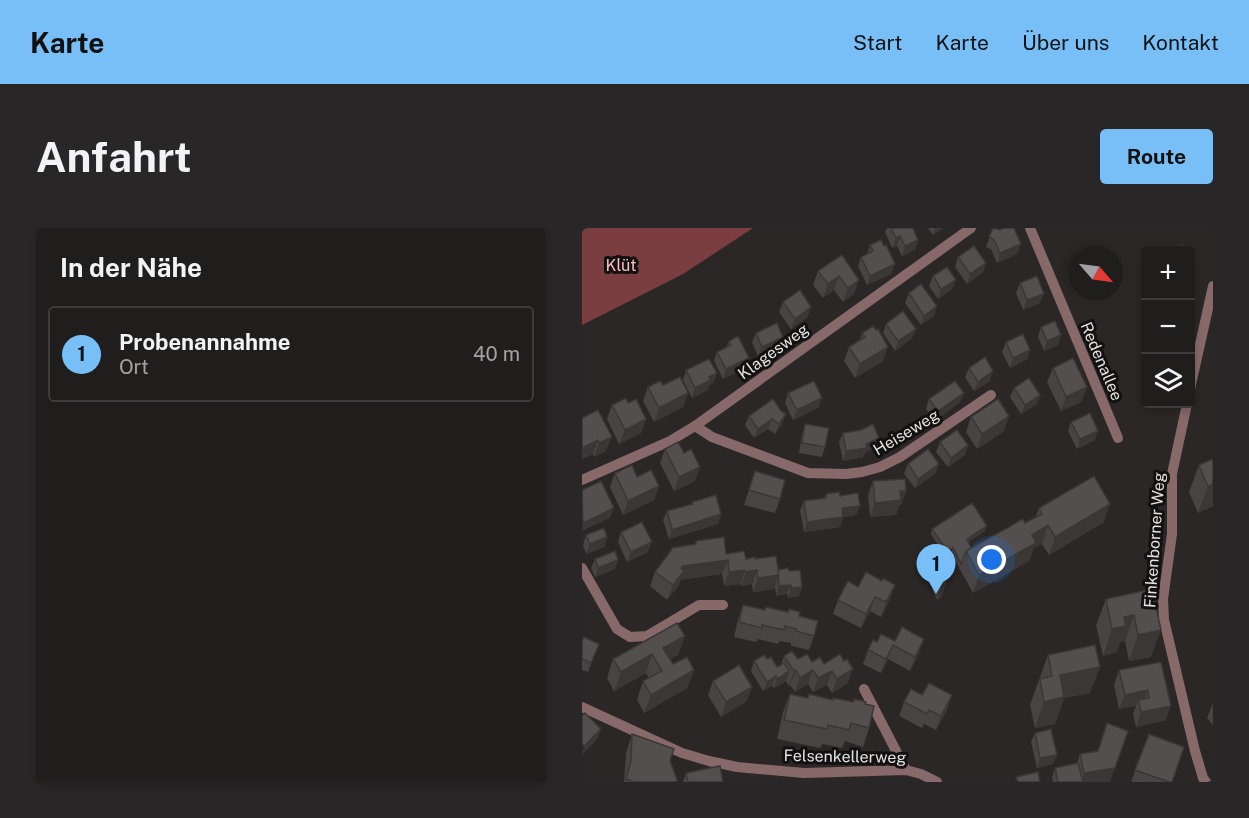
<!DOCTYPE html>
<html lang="de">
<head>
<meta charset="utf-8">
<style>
  :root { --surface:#201d1d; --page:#282626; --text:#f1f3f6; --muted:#a2a2a4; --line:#3d3b3b; --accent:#78bff7 }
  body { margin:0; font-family:"Public Sans",sans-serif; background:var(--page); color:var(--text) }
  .controls { position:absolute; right:18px; top:18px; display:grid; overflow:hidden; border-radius:6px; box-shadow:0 3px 9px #0003 }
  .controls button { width:54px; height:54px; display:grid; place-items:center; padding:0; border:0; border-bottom:2px solid var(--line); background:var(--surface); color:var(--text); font:30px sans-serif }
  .compass { position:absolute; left:487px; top:18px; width:54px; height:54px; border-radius:50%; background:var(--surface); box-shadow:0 3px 9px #0003; rotate:118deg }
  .you { position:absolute; left:410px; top:332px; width:21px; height:21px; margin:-15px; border:4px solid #fff; border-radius:50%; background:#1a73e8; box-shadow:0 0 0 9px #1a73e833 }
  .badge { display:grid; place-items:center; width:39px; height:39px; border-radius:50%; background:var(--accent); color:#111; font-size:20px; font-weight:700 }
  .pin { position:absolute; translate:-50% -50px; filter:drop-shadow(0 2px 3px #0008) }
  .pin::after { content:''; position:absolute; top:32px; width:21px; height:18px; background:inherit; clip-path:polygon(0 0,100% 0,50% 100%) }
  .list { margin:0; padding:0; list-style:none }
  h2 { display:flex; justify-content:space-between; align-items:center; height:78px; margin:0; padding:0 24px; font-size:26px }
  h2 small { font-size:20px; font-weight:400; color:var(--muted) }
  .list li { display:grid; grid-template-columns:39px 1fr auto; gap:18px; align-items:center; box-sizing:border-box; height:96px; margin:0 12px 12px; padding:0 12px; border:2px solid var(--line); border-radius:6px }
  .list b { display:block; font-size:22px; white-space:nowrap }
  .list p { margin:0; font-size:20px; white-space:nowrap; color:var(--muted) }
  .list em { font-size:20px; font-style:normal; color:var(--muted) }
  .icon { flex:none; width:33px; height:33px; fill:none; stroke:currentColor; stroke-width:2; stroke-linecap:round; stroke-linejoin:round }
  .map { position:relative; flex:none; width:631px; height:554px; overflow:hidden; border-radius:6px }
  header { display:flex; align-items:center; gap:36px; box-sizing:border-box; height:84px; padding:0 30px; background:var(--accent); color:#111 }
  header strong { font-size:28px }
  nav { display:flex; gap:33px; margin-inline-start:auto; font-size:21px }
  .intro { display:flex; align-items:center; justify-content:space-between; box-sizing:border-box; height:144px; padding:0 36px }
  h1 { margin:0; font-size:42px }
  .button { padding:15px 27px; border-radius:6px; background:var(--accent); color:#111; font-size:21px; font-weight:700 }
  main { display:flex; gap:36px; padding:0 36px }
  aside { flex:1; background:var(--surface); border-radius:6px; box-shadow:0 3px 9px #0003 }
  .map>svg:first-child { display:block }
  .forest { fill:#7a3e41 }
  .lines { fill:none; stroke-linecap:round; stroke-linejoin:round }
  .minor { stroke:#87696a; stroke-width:10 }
  .wall { fill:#484444 }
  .shaded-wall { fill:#3b3737 }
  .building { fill:#544f4f; stroke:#3b3737; stroke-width:1.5 }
  .labels { text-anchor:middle; stroke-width:6; stroke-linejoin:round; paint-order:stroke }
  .park-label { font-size:16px; fill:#fbc0c0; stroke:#121010 }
  .street-label { font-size:16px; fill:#e4e1e1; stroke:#121010 }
</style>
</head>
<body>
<header>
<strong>Karte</strong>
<nav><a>Start</a><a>Karte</a><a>Über uns</a><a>Kontakt</a></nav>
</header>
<div class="intro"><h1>Anfahrt</h1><a class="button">Route</a></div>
<main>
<aside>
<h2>In der Nähe<small></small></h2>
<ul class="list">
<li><span class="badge">1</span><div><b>Probenannahme</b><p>Ort</p></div><em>40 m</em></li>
</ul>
</aside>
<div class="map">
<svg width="631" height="554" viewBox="0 0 631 554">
  <rect width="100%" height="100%" fill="#2b2727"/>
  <polygon class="forest" points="0,0 171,0 101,46 0,97"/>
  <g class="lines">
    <g class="minor">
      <polyline points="448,0 536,210"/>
      <polyline points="608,161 631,58"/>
      <polyline points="605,176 590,246 590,306 581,371 582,392 613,523 621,550 624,554"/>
      <polyline points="113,198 130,209 226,245 264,246 280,244 298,239 318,229 409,167"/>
      <polyline points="0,252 88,213 113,198 389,0"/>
      <polyline points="0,340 35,401 48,409 65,408 117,377 141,377"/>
      <polyline points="282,461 324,542"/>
      <polyline points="0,479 100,525 127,533 155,539 222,545 324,542 339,546 355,554"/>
    </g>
  </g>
  <g class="wall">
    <polygon points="305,0 331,0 336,12 333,22 320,28 315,18 310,20 303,4"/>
    <polygon points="346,0 361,0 351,7"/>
    <polygon points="411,0 435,26 415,35 409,21 404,19"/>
    <polygon points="288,17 302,18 313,36 309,46 285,57 276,38 279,29 285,26"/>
    <polygon points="260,27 272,66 261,74 252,62 241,70 231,57 236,43"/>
    <polygon points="376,29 404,35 401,44 385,56 373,39"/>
    <polygon points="351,48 374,52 370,61 356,71 347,58"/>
    <polygon points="438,55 458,75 441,82 434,65"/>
    <polygon points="327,65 352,88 339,97 323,75"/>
    <polygon points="201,74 226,89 209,101 197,84"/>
    <polygon points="304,96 334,101 330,110 313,123 301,105"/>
    <polygon points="459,99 479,107 476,117 462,123 456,109"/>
    <polygon points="174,105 198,119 176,128 170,114"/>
    <polygon points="280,105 301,133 273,150 262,133 267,119 278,112"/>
    <polygon points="147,113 164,139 141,151 132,133 135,124 144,120"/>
    <polygon points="424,114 448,122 445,131 428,140 420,124"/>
    <polygon points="564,129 564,146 560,139"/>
    <polygon points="387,140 408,153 392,163 383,149"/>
    <polygon points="471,140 505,159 499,174 479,183 465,154"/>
    <polygon points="104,142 135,145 131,155 127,157 126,162 110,170 101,152"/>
    <polygon points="81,157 106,165 101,179 72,194 61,173 66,159"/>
    <polygon points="432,160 458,167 455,176 439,186 428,169"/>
    <polygon points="206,165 237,179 211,192 203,175"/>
    <polygon points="382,165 378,174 353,193 344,181 347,171"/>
    <polygon points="191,171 200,196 193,206 186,201 172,210 163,197 167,188"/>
    <polygon points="46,175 64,191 59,205 37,216 25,191 30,177"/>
    <polygon points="389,189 422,203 395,221 384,204"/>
    <polygon points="0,190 24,223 12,229 11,226 0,231"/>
    <polygon points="489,194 513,212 495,221 486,203"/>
    <polygon points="223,196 243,219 240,229 217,225 220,206"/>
    <polygon points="261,205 294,219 283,225 281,229 261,233 257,214"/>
    <polygon points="358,214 386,217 383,227 366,239 354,224"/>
    <polygon points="83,221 113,253 92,263 78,235"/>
    <polygon points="631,231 631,278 616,285 607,264 617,237"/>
    <polygon points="326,236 354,245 333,260 322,246"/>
    <polygon points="173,243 198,271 193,285 162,277"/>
    <polygon points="33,245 55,249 77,258 72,272 41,287 28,259"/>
    <polygon points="291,253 324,263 319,277 317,277 314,287 288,289 286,267"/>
    <polygon points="244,266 258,268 278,278 274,287 261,289 258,299 222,304 218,282 222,273 242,270"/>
    <polygon points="110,274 139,286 136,296 87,311 81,292 85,283 109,276"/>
    <polygon points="457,280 522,294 467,327 460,316 452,320 447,333 391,365 369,325 364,329 349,306 350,301 403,303 386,314 389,320 453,290"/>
    <polygon points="39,304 66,324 45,334 36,314"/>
    <polygon points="4,307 25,309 22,319 4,326 1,317"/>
    <polygon points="114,313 144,326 164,331 173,331 196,342 207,343 220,359 217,368 206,370 205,366 194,368 193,359 192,361 171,364 170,356 159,358 158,356 142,358 140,346 98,352 97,357 85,372 68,358 73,344 88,323 90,320 113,316"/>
    <polygon points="13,331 36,332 33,341 13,349 9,340"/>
    <polygon points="355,348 364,355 359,370 355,372 350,362"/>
    <polygon points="300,353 313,357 308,371 299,389 288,383 279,400 251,386 256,372 276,359"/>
    <polygon points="570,361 569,429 547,433 543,413 538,414 535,424 521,428 514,397 524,371"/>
    <polygon points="161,377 183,382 217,388 232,408 227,422 209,418 209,415 198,413 196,416 176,411 174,414 152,409 156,391"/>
    <polygon points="95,395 96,427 88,431 91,436 112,442 105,460 62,485 55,472 61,453 67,450 64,445 32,463 25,450 31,431"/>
    <polygon points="0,413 17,416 6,444 0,442"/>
    <polygon points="313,413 337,425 328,443 306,431 299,445 281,436 286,422 295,414"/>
    <polygon points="466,427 508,465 482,470 473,496 453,500 448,477"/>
    <polygon points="202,428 230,434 242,436 266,455 250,465 245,457 231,464 226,456 213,464 208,457 207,458 204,453 192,460 190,458 181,463 169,443 172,433 185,431 195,439 199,437"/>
    <polygon points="579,434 584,492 554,499 551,486 554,478 537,481 532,457 537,442"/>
    <polygon points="131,453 165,473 139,489 126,467"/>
    <polygon points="208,466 225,470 283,476 287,500 281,519 263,513 260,520 240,516 238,520 195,511 201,484"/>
    <polygon points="340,467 370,467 365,482 354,502 342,496 340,500 317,488 322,474"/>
    <polygon points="631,475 631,497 625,490"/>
    <polygon points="453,505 475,527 471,536 455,540 449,514"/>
    <polygon points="50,506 88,532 94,554 42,554 44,525"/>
    <polygon points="567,506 590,554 549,554"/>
    <polygon points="498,526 528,554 471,554 470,549 473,540 495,535"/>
    <polygon points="104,545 141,554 101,554"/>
  </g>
  <g class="shaded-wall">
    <polygon points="353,0 361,0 351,7"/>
    <polygon points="318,8 315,18 310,20 314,10"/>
    <polygon points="336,12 333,22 320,28 323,18"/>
    <polygon points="439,16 435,26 415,35 418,25"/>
    <polygon points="404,35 401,44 385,56 388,46"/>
    <polygon points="313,36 309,46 285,57 288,48"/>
    <polygon points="257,48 252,62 241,70 246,56"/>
    <polygon points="277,52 272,66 261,74 266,60"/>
    <polygon points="374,52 370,61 356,71 359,61"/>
    <polygon points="462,66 458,75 441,82 445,72"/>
    <polygon points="355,78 352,88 339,97 342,88"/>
    <polygon points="229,79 226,89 209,101 213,91"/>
    <polygon points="334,101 330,110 313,123 316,113"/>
    <polygon points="479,107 476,117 462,123 465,113"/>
    <polygon points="201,109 198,119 176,128 180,119"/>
    <polygon points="306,119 301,133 273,150 278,136"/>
    <polygon points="448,122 445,131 428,140 431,130"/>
    <polygon points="167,130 164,139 141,151 144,141"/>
    <polygon points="411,143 408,153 392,163 396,154"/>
    <polygon points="135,145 131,155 127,157 126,162 110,170 113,160 127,149"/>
    <polygon points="505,159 499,174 479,183 484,169"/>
    <polygon points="106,165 101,179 72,194 77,180"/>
    <polygon points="382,165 378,174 353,193 356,183"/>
    <polygon points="458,167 455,176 439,186 443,177"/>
    <polygon points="240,170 237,179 211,192 215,182"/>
    <polygon points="204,186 200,196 193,206 197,196"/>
    <polygon points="427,188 422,203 395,221 400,206"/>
    <polygon points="64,191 59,205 37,216 43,202"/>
    <polygon points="190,191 186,201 172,210 176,201"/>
    <polygon points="516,203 513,212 495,221 498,211"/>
    <polygon points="30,209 24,223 12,229 17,215"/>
    <polygon points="297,210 294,219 283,225 281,229 261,233 264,223 284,216"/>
    <polygon points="16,212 11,226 0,231 0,220"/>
    <polygon points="386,217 383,227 366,239 369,230"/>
    <polygon points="357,236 354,245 333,260 336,251"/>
    <polygon points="118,239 113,253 92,263 97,249"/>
    <polygon points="631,256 631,278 616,285 626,259"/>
    <polygon points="77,258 72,272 41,287 46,273"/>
    <polygon points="318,263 324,263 319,277 317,277 314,287 288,289 293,275"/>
    <polygon points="528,276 522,294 467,327 473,309"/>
    <polygon points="278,278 274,287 261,289 258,299 222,304 225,294 260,280"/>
    <polygon points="32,280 28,290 0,303 1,295"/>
    <polygon points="139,286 136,296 87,311 90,302"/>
    <polygon points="466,297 460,316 452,320 447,333 391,365 397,347 450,307"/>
    <polygon points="405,298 403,303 383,316 385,311"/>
    <polygon points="25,309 22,319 4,326 8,316"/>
    <polygon points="70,314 66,324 45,334 49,324"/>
    <polygon points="371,320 369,325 364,329 366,324"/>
    <polygon points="36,332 33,341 13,349 16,340"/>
    <polygon points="146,332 140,346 98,352 97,357 85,372 91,357 101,338"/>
    <polygon points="163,342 158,356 142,358 147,344"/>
    <polygon points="175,342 170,356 159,358 164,344"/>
    <polygon points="197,347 192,361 171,364 176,350"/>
    <polygon points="364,355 359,370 355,372 360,358"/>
    <polygon points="209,357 205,366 194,368 197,358"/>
    <polygon points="313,357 308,371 299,389 304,374"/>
    <polygon points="220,359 217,368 206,370 209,360"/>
    <polygon points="293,369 288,383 279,400 284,386"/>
    <polygon points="552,387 543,413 538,414 535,424 521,428 530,401 542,389"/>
    <polygon points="579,402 569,429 547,433 556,407"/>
    <polygon points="103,408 96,427 77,437 81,420"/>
    <polygon points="342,411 337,425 328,443 333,429"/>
    <polygon points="311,417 306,431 299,445 304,431"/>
    <polygon points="70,426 64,445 32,463 39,444"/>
    <polygon points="518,439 508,465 482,470 473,496 453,500 462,474 478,447"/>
    <polygon points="271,441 266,455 250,465 255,451"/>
    <polygon points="112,442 105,460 62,485 69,467"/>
    <polygon points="214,442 208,457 207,458 212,443"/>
    <polygon points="231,442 226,456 213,464 218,450"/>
    <polygon points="207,443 204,453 192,460 195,451"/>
    <polygon points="250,443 245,457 231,464 236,450"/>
    <polygon points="194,448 190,458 181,463 185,454"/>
    <polygon points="170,459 165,473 139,489 144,474"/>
    <polygon points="566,462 561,476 556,472 554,478 537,481 543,467"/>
    <polygon points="370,467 365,482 354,502 359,488"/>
    <polygon points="589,478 584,492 554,499 559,484"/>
    <polygon points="19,501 16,510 0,527 2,518"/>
    <polygon points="475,527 471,536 455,540 458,530"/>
    <polygon points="533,540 528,554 499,554 502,545"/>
  </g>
  <g class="building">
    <polygon points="309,0 331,0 336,12 323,18 318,8 314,10"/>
    <polygon points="411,0 418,2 421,0 432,0 439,16 418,25 412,12 407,9"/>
    <polygon points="299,12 302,18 304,17 313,36 288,48 279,29 291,23 288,17"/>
    <polygon points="600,17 603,22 589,22"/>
    <polygon points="392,18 404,35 388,46 376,29"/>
    <polygon points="260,27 277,52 266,60 257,48 246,56 236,43"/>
    <polygon points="365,39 374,52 359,61 351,48"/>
    <polygon points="455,48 462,66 445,72 438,55"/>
    <polygon points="339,56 355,78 342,88 327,65"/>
    <polygon points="218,62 229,79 213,91 201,74"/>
    <polygon points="321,83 334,101 316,113 304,96"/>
    <polygon points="473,93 479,107 465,113 459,99"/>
    <polygon points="195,95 201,109 180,119 174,105"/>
    <polygon points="291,98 294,102 296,101 306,119 278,136 267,119 283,109 280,105"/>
    <polygon points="441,106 448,122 431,130 424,114"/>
    <polygon points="156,108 167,130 144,141 135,124 149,117 147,113"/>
    <polygon points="403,129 411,143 396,154 387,140"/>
    <polygon points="491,130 505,159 484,169 471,140"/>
    <polygon points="127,131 135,145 127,149 129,152 113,160 104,142"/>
    <polygon points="98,149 106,165 77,180 66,159 78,153 81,157"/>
    <polygon points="447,150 458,167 443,177 432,160"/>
    <polygon points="232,153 240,170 215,182 206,165"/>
    <polygon points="373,153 382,165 356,183 347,171"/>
    <polygon points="44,170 46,175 54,171 64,191 43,202 30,177"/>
    <polygon points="191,171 199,183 204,186 197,196 190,191 176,201 167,188"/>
    <polygon points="416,171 427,188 400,206 389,189"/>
    <polygon points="16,182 30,209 17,215 16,212 0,220 0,190"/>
    <polygon points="508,185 516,203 498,211 489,194"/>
    <polygon points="223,196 247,200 243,219 220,215"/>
    <polygon points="291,196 297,210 284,216 285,220 264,223 261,205 279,202"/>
    <polygon points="375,202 386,217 369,230 358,214"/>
    <polygon points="96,214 102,225 109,221 118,239 97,249 83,221"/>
    <polygon points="346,221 357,236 336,251 326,236"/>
    <polygon points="631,231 631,256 626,259 617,237"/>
    <polygon points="50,237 55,249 69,242 77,258 46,273 33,245"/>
    <polygon points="173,243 203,252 198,271 167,262"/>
    <polygon points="512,248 528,276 473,309 466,297 450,307 454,315 397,347 384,323 441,291 443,295 460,286 457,280"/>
    <polygon points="323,251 324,263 318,263 319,272 293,275 291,253"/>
    <polygon points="19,253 32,280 1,295 0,262"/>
    <polygon points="257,264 258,268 276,265 278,278 260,280 261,289 225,294 222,273 244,270 244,266"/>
    <polygon points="134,267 139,286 90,302 85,283 111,276 110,274"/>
    <polygon points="390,275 405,298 385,311 389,320 384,323 379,336 371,320 366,324 350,301"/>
    <polygon points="60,294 70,314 49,324 39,304"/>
    <polygon points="22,300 25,309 8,316 4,307"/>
    <polygon points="142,309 144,326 162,323 164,331 173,329 173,331 194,328 197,347 176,350 175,342 164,344 163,342 147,344 146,332 101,338 99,340 102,343 91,357 73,344 90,321 90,320 114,316 114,313"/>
    <polygon points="33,323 36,332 16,340 13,331"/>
    <polygon points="206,340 207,343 218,342 220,359 209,360 209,357 197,358 196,342"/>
    <polygon points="284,344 300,353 301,350 313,357 304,374 293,369 284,386 256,372 266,353 276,359"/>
    <polygon points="359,346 364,355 360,358 355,348"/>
    <polygon points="570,361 579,402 556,407 552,387 542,389 544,398 530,401 524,371"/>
    <polygon points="161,377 183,382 184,379 206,384 207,381 218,384 217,388 236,393 232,408 214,403 214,401 203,398 202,402 180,397 180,400 157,394"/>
    <polygon points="95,395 103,408 81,420 91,436 105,429 112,442 69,467 61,453 80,443 70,426 39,444 31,431"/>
    <polygon points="320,399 342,411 333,429 311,417 304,431 286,422 291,412 295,414 299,406 313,413"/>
    <polygon points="2,409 17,416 9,435 0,431 0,413"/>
    <polygon points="513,417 518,439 478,447 482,469 462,474 458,451 470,448 466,427"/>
    <polygon points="210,423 216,431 225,426 230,434 238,429 242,436 258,426 262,433 265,431 271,441 255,451 250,443 236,450 231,442 218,450 214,442 212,443 202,428"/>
    <polygon points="182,427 185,431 189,429 195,439 202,435 207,443 195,451 194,448 185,454 172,433"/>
    <polygon points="579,434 589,478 559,484 556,472 567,470 566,462 543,467 537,442"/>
    <polygon points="157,437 170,459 144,474 131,453"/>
    <polygon points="347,455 370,467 359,488 347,482 345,486 322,474 329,461 340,467"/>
    <polygon points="208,466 226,470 227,466 251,472 251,470 272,474 272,471 284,474 283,476 292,478 287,500 269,495 267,502 246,497 245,501 202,492"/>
    <polygon points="3,485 19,501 2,518 0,516 0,488"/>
    <polygon points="525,495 546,503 533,540 502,545 498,526 516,523"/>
    <polygon points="469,501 475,527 458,530 453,505"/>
    <polygon points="50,506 92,521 88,532 95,552 94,554 52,554 44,551 49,533"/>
    <polygon points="567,506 602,519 590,554 587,554 553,542"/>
    <polygon points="496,535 501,554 476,554 473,540"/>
    <polygon points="138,538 141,554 106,554 104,545"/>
    <polygon points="456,544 458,554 436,554 434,549"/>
  </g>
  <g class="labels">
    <g class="park-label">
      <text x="39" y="43">Klüt</text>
    </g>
    <g class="street-label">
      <text transform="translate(191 123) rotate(-36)" y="6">Klagesweg</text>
      <text transform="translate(520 133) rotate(67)" y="6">Redenallee</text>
      <text transform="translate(324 204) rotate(-31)" y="6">Heiseweg</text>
      <text transform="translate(572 312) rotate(-86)" y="6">Finkenborner Weg</text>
      <text transform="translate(263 528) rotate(1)" y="6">Felsenkellerweg</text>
    </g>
  </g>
</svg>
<div class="controls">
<button>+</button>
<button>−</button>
<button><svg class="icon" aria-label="layers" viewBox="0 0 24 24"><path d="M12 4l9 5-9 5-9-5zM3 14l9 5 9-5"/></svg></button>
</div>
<svg class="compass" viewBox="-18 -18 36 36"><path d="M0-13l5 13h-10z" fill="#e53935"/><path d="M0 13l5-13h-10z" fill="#a2a2a4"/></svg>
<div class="you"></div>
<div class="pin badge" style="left:354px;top:366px">1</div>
</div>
</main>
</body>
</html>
